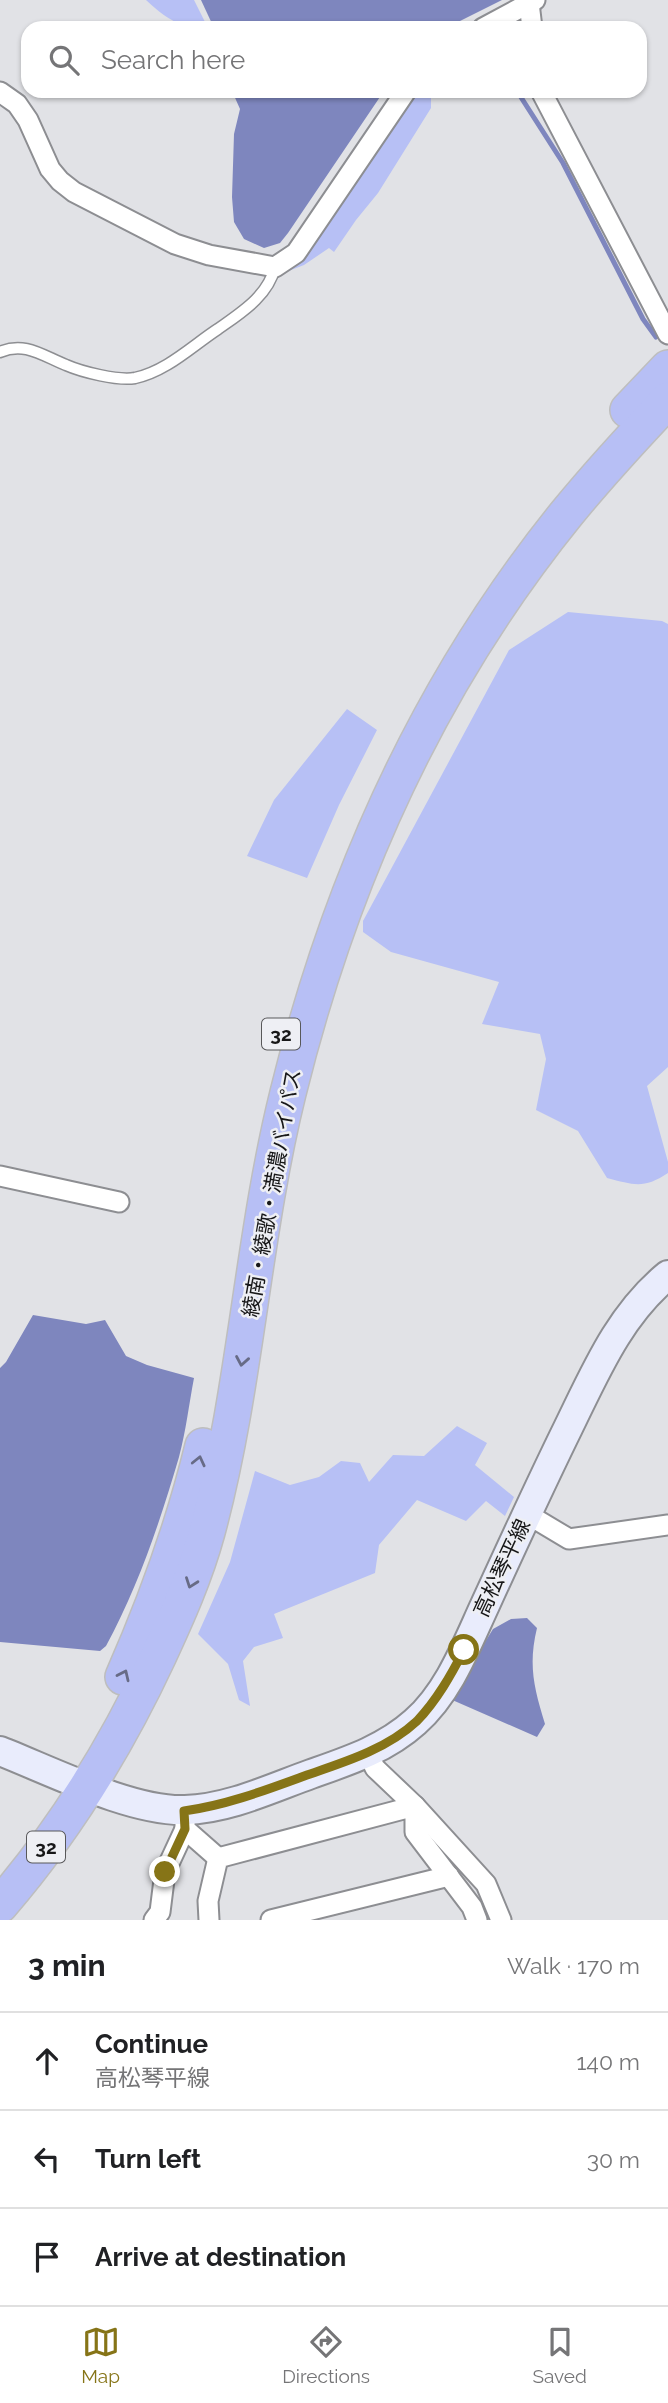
<!DOCTYPE html>
<html lang="en">
<head>
<meta charset="utf-8">
<style>
  :root { --surface:#fff; --page:#f2f2f2; --text:#202124; --muted:#757577; --line:#e0e0e0; --accent:#867417 }
  body { margin:0; font-family:Raleway,"Noto Sans JP",sans-serif; background:var(--page); color:var(--text) }
  .stop { position:absolute; width:21px; height:21px; margin:-16px; border:5px solid #867417; border-radius:50%; background:#fff }
  .stop.end { background:#867417; border-color:#fff; box-shadow:0 2px 7px #0008 }
  .list { margin:0; padding:0; list-style:none }
  h2 { display:flex; justify-content:space-between; align-items:center; height:91px; margin:0; padding:0 28px; font-size:30px }
  h2 small { font-size:23px; font-weight:400; color:var(--muted) }
  .list li { display:grid; grid-template-columns:46px 1fr auto; gap:21px; align-items:center; box-sizing:border-box; height:98px; padding:0 28px; border-top:2px solid var(--line) }
  .list b { display:block; font-size:26px; white-space:nowrap }
  .list p { margin:0; font-size:23px; white-space:nowrap; color:var(--muted) }
  .list em { font-size:23px; font-style:normal; color:var(--muted) }
  .icon { flex:none; width:38px; height:38px; fill:none; stroke:currentColor; stroke-width:2; stroke-linecap:round; stroke-linejoin:round }
  .map { position:relative; flex:none; width:668px; height:1920px; overflow:hidden }
  .search { position:absolute; background:var(--surface); box-shadow:0 2px 5px #0004; left:21px; right:21px; top:21px; height:77px; display:flex; align-items:center; gap:18px; box-sizing:border-box; padding:0 24px; border-radius:21px; color:var(--muted); font-size:26px }
  .sheet { height:385px; background:var(--surface) }
  nav { display:flex; justify-content:space-around; align-items:center; box-sizing:border-box; height:98px; border-top:2px solid var(--line); background:var(--surface); font-size:19px; color:var(--muted) }
  nav a { display:grid; justify-items:center; gap:4px }
  nav .on { color:var(--accent) }
  .map>svg:first-child { display:block }
  .green { fill:#b7c0f5 }
  .water { fill:#7e86be }
  .lines { fill:none; stroke-linecap:round; stroke-linejoin:round }
  .stream { stroke:#7e86be; stroke-width:5 }
  .lane-casing { stroke:#8d8e92; stroke-width:13 }
  .street-casing { stroke:#8d8e92; stroke-width:23 }
  .secondary-casing { stroke:#8d8e92; stroke-width:32 }
  .highway-casing { stroke:#bebebe; stroke-width:38 }
  .lane { stroke:#fff; stroke-width:10 }
  .street { stroke:#fff; stroke-width:19 }
  .secondary { stroke:#e9ecfc; stroke-width:28 }
  .highway { stroke:#b7bff5; stroke-width:35 }
  .oneway { stroke:#676b86 }
  .route { stroke:#867417; stroke-width:9 }
  .labels { text-anchor:middle; stroke-width:5; stroke-linejoin:round; paint-order:stroke }
  .shield { fill:#eeeff4; stroke:#58585a; stroke-width:2 }
  .shield-label { font-size:19px; font-weight:bold; fill:#171718 }
  .street-label { font-size:21px; fill:#171718; stroke:#eeeff4 }
</style>
</head>
<body>
<div class="map">
<svg width="668" height="1920" viewBox="0 0 668 1920">
  <rect width="100%" height="100%" fill="#e1e2e6"/>
  <g class="green">
    <path d="M146,0H194L208,28C179,28 167,19 146,0Z"/>
    <polygon points="414,91 435,91 431,97 431,108 378,193 356,220 334,252 329,248 304,265 286,272 296,265 311,249"/>
    <path d="M568,612L662,621L668,624V1067L647,1086L668,1162V1173C644,1189 634,1185 607,1178L578,1131L536,1110L546,1059L540,1034L482,1024L499,982L391,952L363,932V921L509,650Z"/>
    <polygon points="347,709 377,730 339,805 307,878 247,856 274,800"/>
    <polygon points="457,1426 487,1443 475,1465 514,1497 505,1516 486,1501 466,1521 417,1500 379,1545 375,1573 274,1614 283,1638 254,1647 243,1661 250,1706 239,1700 228,1664 198,1634 230,1562 255,1471 290,1485 319,1477 341,1461 360,1463 369,1482 393,1455 424,1456"/>
  </g>
  <g class="water">
    <polygon points="201,0 502,0 446,28 214,28"/>
    <polygon points="232,91 384,91 288,233 280,243 264,248 244,239 234,222 232,197 234,134 240,109"/>
    <path d="M33,1315L86,1324L105,1320L126,1356L147,1365L194,1378C189,1404 186,1431 179,1457C160,1522 138,1587 106,1646L100,1651L0,1642V1368L6,1362Z"/>
    <path d="M527,1618L537,1628C528,1665 534,1688 545,1724L537,1737L450,1699L493,1629L511,1619Z"/>
  </g>
  <g class="lines">
    <polyline class="stream" points="517,91 563,163 643,319 656,337"/>
    <defs>
      <path id="lane" d="M0,352C25,341 43,356 66,365C82,372 118,381 135,378C167,371 192,346 218,329C242,312 268,296 275,267"/>
      <g id="street">
        <polyline points="529,3 532,28"/>
        <polyline points="483,28 535,0"/>
        <polyline points="541,91 668,334"/>
        <polyline points="0,92 17,104 28,120 50,169 60,181 74,192 175,244 209,255 275,267 296,253 406,91"/>
        <polyline points="0,1176 119,1202"/>
        <polyline points="527,1514 569,1539 668,1525"/>
        <polyline points="368,1753 375,1768 415,1806 486,1884 501,1920"/>
        <polyline points="185,1818 185,1829 218,1858"/>
        <polyline points="154,1920 160,1912 165,1872 185,1829"/>
        <polyline points="209,1920 208,1901 218,1858 415,1806 415,1832 472,1907 477,1920"/>
        <polyline points="271,1920 449,1876"/>
      </g>
      <path id="secondary" d="M0,1751C51,1771 132,1812 185,1810C228,1809 272,1788 311,1774C348,1761 385,1749 415,1722C449,1692 466,1646 485,1605C512,1546 539,1487 568,1428C595,1373 619,1315 668,1275"/>
      <g id="highway">
        <polyline points="628,410 668,368"/>
        <path d="M123,1677C156,1602 184,1525 203,1446"/>
        <path d="M0,1905C64,1831 116,1747 158,1657C177,1616 195,1576 207,1532C246,1388 252,1238 288,1093C340,882 429,683 567,513C599,474 633,437 668,400"/>
      </g>
    </defs>
    <use href="#lane" class="lane-casing"/>
    <use href="#street" class="street-casing"/>
    <use href="#secondary" class="secondary-casing"/>
    <use href="#highway" class="highway-casing"/>
    <use href="#lane" class="lane"/>
    <use href="#street" class="street"/>
    <use href="#secondary" class="secondary"/>
    <use href="#highway" class="highway"/>
  </g>
  <defs><path id="oneway-chevron" d="M-2-3.5L2.5 0L-2 3.5" fill="none" stroke-width="1.6" stroke-linecap="round" stroke-linejoin="round" transform="scale(1.75)"/></defs>
  <g class="oneway">
    <use href="#oneway-chevron" transform="translate(242 1361) rotate(100)"/>
    <use href="#oneway-chevron" transform="translate(199 1461) rotate(-77)"/>
    <use href="#oneway-chevron" transform="translate(191 1583) rotate(110)"/>
    <use href="#oneway-chevron" transform="translate(124 1675) rotate(-65)"/>
  </g>
  <g class="lines">
    <path class="route" d="M165,1872L185,1829L184,1811C227,1805 266,1790 307,1775C345,1762 387,1749 417,1721C437,1700 451,1675 464,1650"/>
  </g>
  <g class="labels">
    <g class="shield">
      <rect x="262" y="1018.5" width="38" height="31" rx="5"/>
      <rect x="27" y="1831.5" width="38" height="31" rx="5"/>
    </g>
    <g class="shield-label">
      <text x="281" y="1041">32</text>
      <text x="46" y="1854">32</text>
    </g>
    <g class="street-label">
      <text transform="translate(272 1193) rotate(-80)" y="7">綾南・綾歌・満濃バイパス</text>
      <text transform="translate(502 1568) rotate(-65)" y="7">高松琴平線</text>
    </g>
  </g>
</svg>
<div class="stop" style="left:464px;top:1650px"></div>
<div class="stop end" style="left:165px;top:1872px"></div>
<div class="search"><svg class="icon" aria-label="search" viewBox="0 0 24 24"><circle cx="10" cy="10" r="6"/><path d="M15 15l6 6"/></svg>Search here</div>
</div>
<section class="sheet">
<h2>3 min<small>Walk · 170 m</small></h2>
<ul class="list">
<li><svg class="icon" aria-label="ahead" viewBox="0 0 24 24"><path d="M12 20V5M6 11l6-6 6 6"/></svg><div><b>Continue</b><p>高松琴平線</p></div><em>140 m</em></li>
<li><svg class="icon" aria-label="left" viewBox="0 0 24 24"><path d="M17 20v-9H6M10 6l-5 5 5 5"/></svg><div><b>Turn left</b></div><em>30 m</em></li>
<li><svg class="icon" aria-label="arrive" viewBox="0 0 24 24"><path d="M6 21V4h12l-3 4 3 4H6"/></svg><div><b>Arrive at destination</b></div></li>
</ul>
</section>
<nav>
<a class="on"><svg class="icon" aria-label="map" viewBox="0 0 24 24"><path d="M3 6l6-2 6 2 6-2v14l-6 2-6-2-6 2zM9 4v14M15 6v14"/></svg>Map</a>
<a><svg class="icon" aria-label="directions" viewBox="0 0 24 24"><path d="M12 3l9 9-9 9-9-9zM9 14v-3h6M13 9l2 2-2 2"/></svg>Directions</a>
<a><svg class="icon" aria-label="saved" viewBox="0 0 24 24"><path d="M7 4h10v16l-5-4-5 4z"/></svg>Saved</a>
</nav>
</body>
</html>
